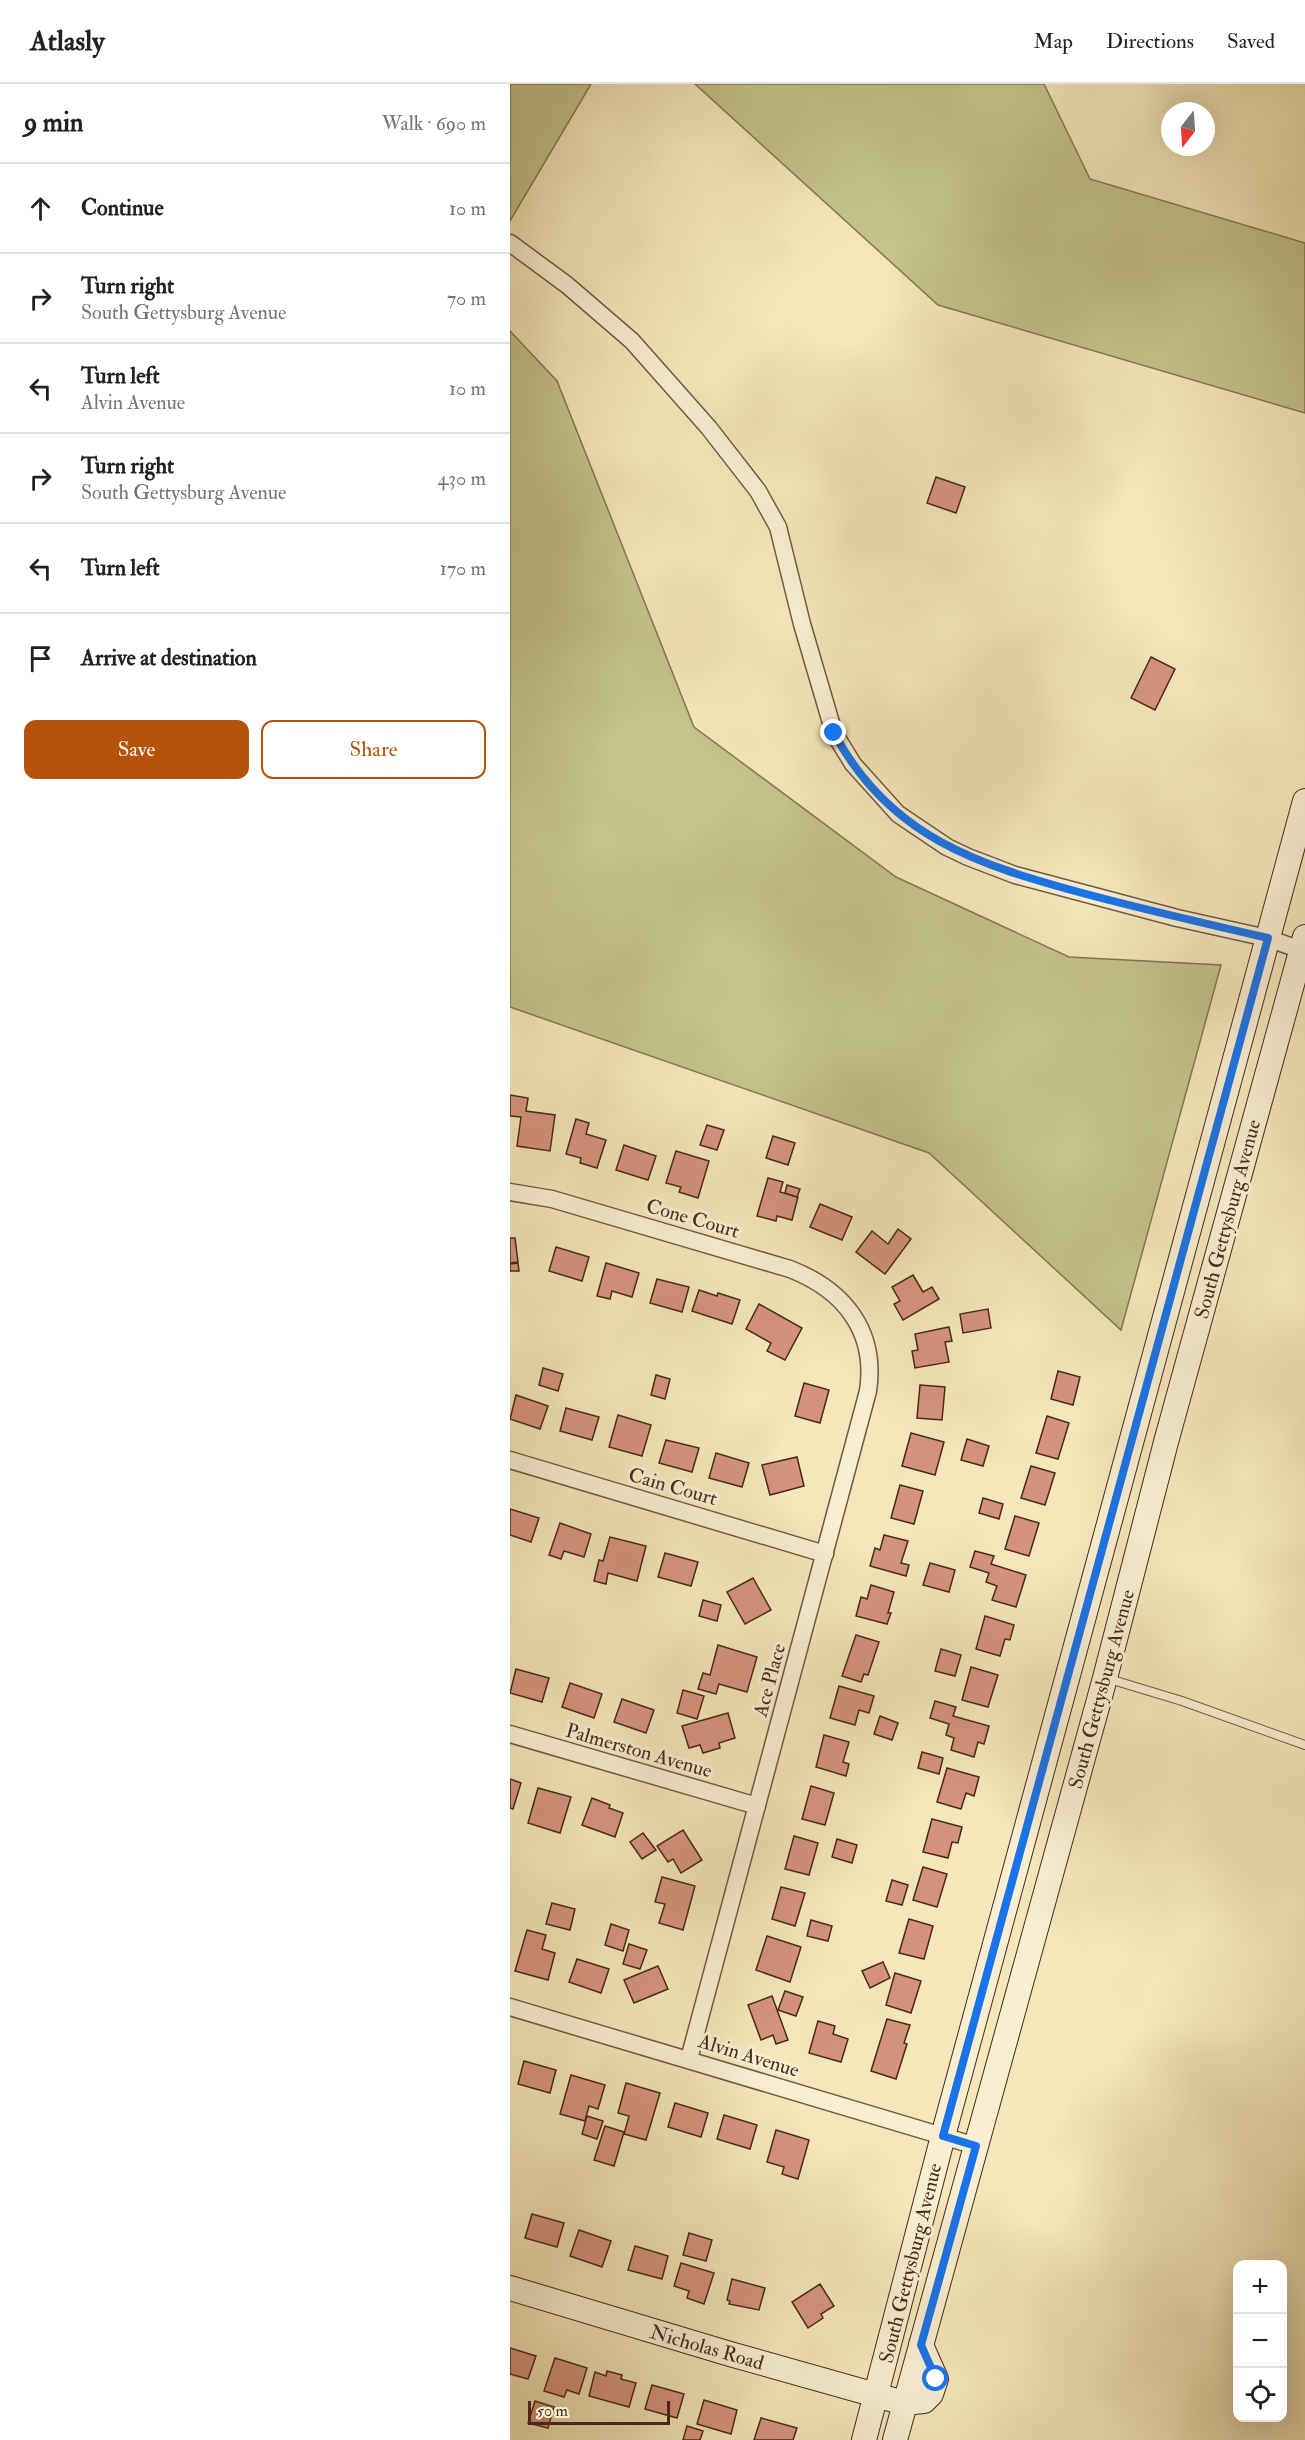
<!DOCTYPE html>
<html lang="en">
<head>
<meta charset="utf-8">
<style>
  :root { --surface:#fff; --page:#f6f6f6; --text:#202124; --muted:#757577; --line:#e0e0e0; --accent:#b45309 }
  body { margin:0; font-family:"IM FELL Double Pica",serif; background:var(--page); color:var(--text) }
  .controls { position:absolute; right:18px; bottom:18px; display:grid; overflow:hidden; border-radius:12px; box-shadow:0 6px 24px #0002 }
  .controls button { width:54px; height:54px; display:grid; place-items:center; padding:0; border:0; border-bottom:2px solid var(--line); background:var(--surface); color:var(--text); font:30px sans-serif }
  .compass { position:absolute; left:651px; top:18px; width:54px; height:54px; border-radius:50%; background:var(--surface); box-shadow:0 6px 24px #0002; rotate:197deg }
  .scale { position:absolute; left:18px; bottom:15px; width:142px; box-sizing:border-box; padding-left:6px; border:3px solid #4a281a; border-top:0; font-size:16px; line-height:21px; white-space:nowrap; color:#4a281a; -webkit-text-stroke:4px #f8efd2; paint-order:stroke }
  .stop { position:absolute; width:18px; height:18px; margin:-14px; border:4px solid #1a73e8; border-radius:50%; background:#fff }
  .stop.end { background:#1a73e8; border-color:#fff; box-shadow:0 2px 6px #0008 }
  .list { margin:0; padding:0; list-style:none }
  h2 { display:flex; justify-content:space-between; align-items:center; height:78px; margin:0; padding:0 24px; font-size:26px }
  h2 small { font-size:20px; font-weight:400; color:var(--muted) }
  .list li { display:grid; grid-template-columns:39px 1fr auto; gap:18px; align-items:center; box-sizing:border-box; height:90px; padding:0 24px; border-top:2px solid var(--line) }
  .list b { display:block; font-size:22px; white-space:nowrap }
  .list p { margin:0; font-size:20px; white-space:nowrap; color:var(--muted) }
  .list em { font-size:20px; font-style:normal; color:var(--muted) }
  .actions { display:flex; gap:12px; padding:18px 24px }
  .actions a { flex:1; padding:14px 0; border:2px solid var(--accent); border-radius:12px; text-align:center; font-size:21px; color:var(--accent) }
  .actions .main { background:var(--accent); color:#fff }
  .icon { flex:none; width:33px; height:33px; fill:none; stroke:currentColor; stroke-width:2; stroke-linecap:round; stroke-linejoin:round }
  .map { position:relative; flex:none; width:795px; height:2356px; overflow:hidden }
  header { display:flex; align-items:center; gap:36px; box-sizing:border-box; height:84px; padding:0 30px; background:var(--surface); border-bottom:2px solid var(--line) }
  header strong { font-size:28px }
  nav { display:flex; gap:33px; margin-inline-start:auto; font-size:21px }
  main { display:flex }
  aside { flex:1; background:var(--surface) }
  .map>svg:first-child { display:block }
  .green { fill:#c3c38a; stroke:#867652; stroke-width:1.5 }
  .building { fill:#d5937f; stroke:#4a281a; stroke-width:1.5 }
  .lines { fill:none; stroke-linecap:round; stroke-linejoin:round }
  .lane-casing { stroke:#745842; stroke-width:10 }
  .street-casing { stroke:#745842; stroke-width:19 }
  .secondary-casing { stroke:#4a281a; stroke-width:26 }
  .lane { stroke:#f8efd2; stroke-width:8 }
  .street { stroke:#f8efd2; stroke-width:16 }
  .secondary { stroke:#f8efd2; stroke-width:24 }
  .route { stroke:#1a73e8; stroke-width:8 }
  .labels { text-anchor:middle; stroke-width:6; stroke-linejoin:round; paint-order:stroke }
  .street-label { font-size:20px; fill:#4a281a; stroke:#f8efd2 }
</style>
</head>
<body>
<header>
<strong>Atlasly</strong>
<nav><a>Map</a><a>Directions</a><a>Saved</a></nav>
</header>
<main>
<aside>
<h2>9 min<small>Walk · 690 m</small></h2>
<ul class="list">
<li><svg class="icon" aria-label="ahead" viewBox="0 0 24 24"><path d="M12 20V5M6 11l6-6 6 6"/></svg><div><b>Continue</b></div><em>10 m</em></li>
<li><svg class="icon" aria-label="right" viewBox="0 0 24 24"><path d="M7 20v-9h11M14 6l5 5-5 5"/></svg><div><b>Turn right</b><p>South Gettysburg Avenue</p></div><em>70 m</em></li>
<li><svg class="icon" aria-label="left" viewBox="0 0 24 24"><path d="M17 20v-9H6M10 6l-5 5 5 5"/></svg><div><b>Turn left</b><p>Alvin Avenue</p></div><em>10 m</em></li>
<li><svg class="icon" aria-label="right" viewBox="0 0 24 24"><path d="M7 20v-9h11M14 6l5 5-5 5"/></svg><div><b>Turn right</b><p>South Gettysburg Avenue</p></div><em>430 m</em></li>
<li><svg class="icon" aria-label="left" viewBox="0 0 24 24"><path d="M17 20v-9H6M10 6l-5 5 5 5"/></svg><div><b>Turn left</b></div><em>170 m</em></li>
<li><svg class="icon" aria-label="arrive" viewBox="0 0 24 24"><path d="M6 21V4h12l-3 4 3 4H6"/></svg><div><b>Arrive at destination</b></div></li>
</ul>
<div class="actions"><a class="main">Save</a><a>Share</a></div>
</aside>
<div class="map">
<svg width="795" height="2356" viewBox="0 0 795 2356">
  <rect width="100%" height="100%" fill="#f4e7b9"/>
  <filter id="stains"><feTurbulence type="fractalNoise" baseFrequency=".00333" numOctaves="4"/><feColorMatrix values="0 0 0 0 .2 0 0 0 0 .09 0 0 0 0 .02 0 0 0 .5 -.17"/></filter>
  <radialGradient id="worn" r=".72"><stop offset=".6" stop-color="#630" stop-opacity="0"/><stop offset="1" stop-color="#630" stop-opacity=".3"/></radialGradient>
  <g class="green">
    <polygon points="0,0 81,0 0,137"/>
    <polygon points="185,0 534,0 580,95 795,159 795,329 428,221"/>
    <polygon points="0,247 47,297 184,643 386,793 559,873 711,881 611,1246 419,1069 0,923"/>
  </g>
  <g class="building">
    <polygon points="426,393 455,403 446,429 417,419"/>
    <polygon points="641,573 665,585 645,626 621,614"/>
    <polygon points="0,1011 18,1014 16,1027 45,1031 40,1067 7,1062 11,1033 0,1032"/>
    <polygon points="66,1035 79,1039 76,1050 96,1056 87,1084 70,1079 71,1074 56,1070"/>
    <polygon points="197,1041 214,1046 207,1066 190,1061"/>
    <polygon points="263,1052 285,1059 278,1081 256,1074"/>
    <polygon points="114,1061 146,1072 138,1096 106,1086"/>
    <polygon points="166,1067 199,1077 188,1114 169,1108 171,1103 156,1099"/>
    <polygon points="258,1094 273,1098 270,1108 288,1113 282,1136 267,1132 266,1137 247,1132"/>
    <polygon points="277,1101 290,1105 287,1113 275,1109"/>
    <polygon points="310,1120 342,1133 332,1156 300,1143"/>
    <polygon points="388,1145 401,1155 375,1190 346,1168 362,1147 378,1160"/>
    <polygon points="0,1154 5,1154 8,1178 0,1179"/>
    <polygon points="46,1163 79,1173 72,1197 39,1187"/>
    <polygon points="8,1179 9,1187 0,1187 0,1180"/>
    <polygon points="96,1179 129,1189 122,1213 102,1207 100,1215 87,1212"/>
    <polygon points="403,1191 413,1208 422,1203 429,1215 393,1236 384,1220 390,1217 382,1203"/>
    <polygon points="147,1195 179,1203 172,1228 140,1219"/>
    <polygon points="189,1206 207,1212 208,1209 230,1216 222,1240 182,1227"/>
    <polygon points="249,1220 292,1244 275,1276 257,1267 261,1259 236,1245"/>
    <polygon points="478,1225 481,1244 453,1249 450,1230"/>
    <polygon points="439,1243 442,1257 435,1258 439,1278 405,1284 402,1267 408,1266 405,1250"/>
    <polygon points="33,1284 53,1290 48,1307 29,1301"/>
    <polygon points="548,1287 570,1293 563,1321 541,1315"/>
    <polygon points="146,1291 160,1295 155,1315 141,1311"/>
    <polygon points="294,1299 319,1306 310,1339 285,1332"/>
    <polygon points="410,1301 435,1303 432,1336 407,1334"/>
    <polygon points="6,1311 38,1322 30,1345 0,1335"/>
    <polygon points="56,1324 89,1333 82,1356 50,1347"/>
    <polygon points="108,1331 141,1341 132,1372 99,1363"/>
    <polygon points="537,1332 559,1339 548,1375 526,1369"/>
    <polygon points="401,1349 434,1358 425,1391 392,1382"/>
    <polygon points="457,1355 479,1362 473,1382 451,1376"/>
    <polygon points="156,1356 189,1364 182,1388 149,1379"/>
    <polygon points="206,1369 239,1379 232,1403 199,1394"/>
    <polygon points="287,1373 294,1402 260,1411 252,1381"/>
    <polygon points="521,1382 545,1389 535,1421 511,1414"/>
    <polygon points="390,1401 413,1407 404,1440 381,1434"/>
    <polygon points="473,1414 493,1420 489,1435 469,1429"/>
    <polygon points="0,1425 29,1434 21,1458 0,1451"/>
    <polygon points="505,1432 529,1439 519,1472 495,1465"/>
    <polygon points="50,1439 81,1450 74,1473 54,1467 51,1475 39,1471"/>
    <polygon points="374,1451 398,1457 391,1479 399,1481 396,1492 360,1482 365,1464 370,1466"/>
    <polygon points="100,1453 136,1462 127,1497 98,1489 96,1500 84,1497 89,1476 93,1477"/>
    <polygon points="465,1467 484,1472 481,1480 516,1491 506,1523 482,1516 487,1502 476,1498 479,1489 460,1483"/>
    <polygon points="155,1469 188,1478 181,1502 148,1493"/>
    <polygon points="420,1479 445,1486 439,1508 413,1501"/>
    <polygon points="243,1494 261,1526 235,1540 217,1508"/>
    <polygon points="361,1501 384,1508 378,1529 381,1529 377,1540 346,1532 351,1513 357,1515"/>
    <polygon points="193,1516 211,1521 207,1537 189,1532"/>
    <polygon points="475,1532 504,1541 500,1556 495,1555 490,1572 466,1565"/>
    <polygon points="346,1551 369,1558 358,1591 354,1590 351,1598 332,1592"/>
    <polygon points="208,1561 247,1573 237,1608 209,1600 206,1610 188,1605 193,1589 200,1591"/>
    <polygon points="431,1565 451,1571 445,1592 425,1587"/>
    <polygon points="461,1583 488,1591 478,1623 452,1616"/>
    <polygon points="6,1585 39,1594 32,1618 0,1609"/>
    <polygon points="60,1599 92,1610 84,1634 52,1623"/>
    <polygon points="329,1602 364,1612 359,1629 349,1626 345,1641 320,1634"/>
    <polygon points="173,1606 194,1612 187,1635 167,1629"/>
    <polygon points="112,1615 144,1626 136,1649 104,1638"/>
    <polygon points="425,1617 446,1623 443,1632 479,1642 474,1660 468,1658 464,1673 441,1666 444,1654 436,1651 439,1640 420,1634"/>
    <polygon points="218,1629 225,1654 209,1659 210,1664 193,1669 190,1661 179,1664 172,1642"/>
    <polygon points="370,1632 388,1639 382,1656 364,1650"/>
    <polygon points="314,1651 339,1658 333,1678 339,1680 336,1692 306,1683"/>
    <polygon points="412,1668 433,1674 429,1690 408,1684"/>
    <polygon points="437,1684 469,1693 464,1712 456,1709 451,1725 427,1718"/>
    <polygon points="0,1695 11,1699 3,1725 0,1724"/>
    <polygon points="301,1702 324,1709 315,1741 292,1735"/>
    <polygon points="28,1704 61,1713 50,1749 18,1739"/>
    <polygon points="82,1714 100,1721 99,1724 113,1729 105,1753 72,1741"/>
    <polygon points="422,1735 452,1743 448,1759 442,1758 438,1774 413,1768"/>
    <polygon points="173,1746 192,1776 171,1789 163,1775 158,1778 147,1762"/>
    <polygon points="133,1749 146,1766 132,1775 120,1758"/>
    <polygon points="284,1752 308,1759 299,1791 275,1785"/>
    <polygon points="327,1755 347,1761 342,1779 322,1773"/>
    <polygon points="413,1783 437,1790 427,1823 403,1816"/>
    <polygon points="152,1793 185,1802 173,1846 149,1839 155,1820 145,1818"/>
    <polygon points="382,1796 398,1801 392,1821 376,1817"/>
    <polygon points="271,1803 295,1809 285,1842 262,1835"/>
    <polygon points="42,1819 65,1825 60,1846 36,1840"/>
    <polygon points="399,1835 423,1842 414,1875 389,1869"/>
    <polygon points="301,1836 322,1842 318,1857 297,1852"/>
    <polygon points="101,1840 119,1846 113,1867 95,1861"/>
    <polygon points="17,1846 36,1851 32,1865 45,1869 38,1896 5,1887"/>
    <polygon points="257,1852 291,1863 280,1898 246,1886"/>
    <polygon points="119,1860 137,1866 130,1885 113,1880"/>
    <polygon points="67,1875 99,1885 91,1909 59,1898"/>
    <polygon points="373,1878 380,1894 360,1904 352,1887"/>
    <polygon points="148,1882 158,1905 124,1919 114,1896"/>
    <polygon points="385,1889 411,1897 401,1929 376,1921"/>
    <polygon points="275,1907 293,1913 286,1932 268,1926"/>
    <polygon points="262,1912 278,1956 266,1960 263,1951 251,1956 238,1921"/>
    <polygon points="377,1935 400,1941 394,1959 397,1960 386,1995 361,1987"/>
    <polygon points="308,1937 325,1942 323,1950 338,1955 331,1978 299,1969"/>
    <polygon points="14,1977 46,1986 40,2009 8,2000"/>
    <polygon points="61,1991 95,2001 88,2025 79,2022 75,2037 50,2030"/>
    <polygon points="116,1999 150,2009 136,2056 114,2050 119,2032 108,2029"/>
    <polygon points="165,2019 198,2029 191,2053 158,2043"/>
    <polygon points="214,2031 247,2041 240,2065 207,2055"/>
    <polygon points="77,2032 93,2037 87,2055 72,2050"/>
    <polygon points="95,2042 114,2048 104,2082 84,2076"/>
    <polygon points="266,2046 299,2056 288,2095 272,2090 274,2083 257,2078"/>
    <polygon points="22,2130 54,2139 47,2163 15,2154"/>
    <polygon points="69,2146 101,2157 92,2183 60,2172"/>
    <polygon points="179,2149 202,2156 196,2177 173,2171"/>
    <polygon points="125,2162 158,2172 152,2195 118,2186"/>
    <polygon points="171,2179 204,2189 194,2220 177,2214 179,2207 164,2202"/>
    <polygon points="222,2195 255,2204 249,2226 219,2220 220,2217 217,2216"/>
    <polygon points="310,2200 324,2222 311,2230 313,2234 298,2244 282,2218"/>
    <polygon points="0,2264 26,2272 18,2295 0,2290"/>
    <polygon points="45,2274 77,2284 69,2310 57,2306 54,2313 34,2307"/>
    <polygon points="97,2287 112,2291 111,2295 126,2299 119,2323 79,2312 85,2288 96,2292"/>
    <polygon points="142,2301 174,2310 167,2334 135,2325"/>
    <polygon points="194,2316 227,2326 221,2350 187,2340"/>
    <polygon points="25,2317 44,2323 38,2344 18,2339"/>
    <polygon points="251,2334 287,2344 283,2356 244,2356"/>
    <polygon points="177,2342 193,2347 190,2356 173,2356"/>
  </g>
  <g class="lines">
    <defs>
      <polyline id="lane" points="596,1594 672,1617 795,1661"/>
      <g id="street">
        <polyline points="0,159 57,201 122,257 199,344 248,407 268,443 292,540 324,649 343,680 388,730 437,763 458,773 505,791 667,834 757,854 791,866"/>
        <path d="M0,1108L42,1115L280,1185C334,1206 367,1247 358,1307L179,1975"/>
        <polyline points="0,1376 315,1470"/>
        <polyline points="0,1650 247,1722"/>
        <polyline points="0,1923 466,2062"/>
      </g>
      <g id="secondary">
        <polyline points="0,2204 220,2270 394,2319 414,2317 421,2310 426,2295 411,2261"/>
        <polyline points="354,2356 433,2052 795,717"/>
        <polyline points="385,2356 595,1594 656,1358 795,853"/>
      </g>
    </defs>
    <use href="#lane" class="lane-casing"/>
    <use href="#street" class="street-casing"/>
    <use href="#secondary" class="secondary-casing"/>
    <use href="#lane" class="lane"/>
    <use href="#street" class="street"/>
    <use href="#secondary" class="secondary"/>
  </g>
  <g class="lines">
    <path class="route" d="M324,649C380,754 469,781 576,810C636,826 697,840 758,854L433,2052L466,2062L411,2261L426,2295"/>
  </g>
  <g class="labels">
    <g class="street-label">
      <text transform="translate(183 1134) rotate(16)" y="7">Cone Court</text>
      <text transform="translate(717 1135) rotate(-75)" y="7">South Gettysburg Avenue</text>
      <text transform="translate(163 1402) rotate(16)" y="7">Cain Court</text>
      <text transform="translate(259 1596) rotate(-75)" y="7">Ace Place</text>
      <text transform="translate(591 1605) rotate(-75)" y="7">South Gettysburg Avenue</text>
      <text transform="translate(129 1666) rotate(16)" y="7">Palmerston Avenue</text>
      <text transform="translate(239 1971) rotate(17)" y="7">Alvin Avenue</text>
      <text transform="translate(400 2179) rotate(-76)" y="7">South Gettysburg Avenue</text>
      <text transform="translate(197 2263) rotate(16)" y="7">Nicholas Road</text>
    </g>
  </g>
  <rect width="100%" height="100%" filter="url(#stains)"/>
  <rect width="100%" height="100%" fill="url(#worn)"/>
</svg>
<div class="controls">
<button>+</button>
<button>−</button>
<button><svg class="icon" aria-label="locate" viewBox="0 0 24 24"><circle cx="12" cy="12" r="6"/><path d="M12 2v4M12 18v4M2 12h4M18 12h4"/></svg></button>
</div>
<svg class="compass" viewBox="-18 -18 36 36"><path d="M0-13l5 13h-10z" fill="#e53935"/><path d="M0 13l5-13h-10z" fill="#757577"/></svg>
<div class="scale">50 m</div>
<div class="stop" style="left:426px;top:2295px"></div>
<div class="stop end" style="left:324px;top:649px"></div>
</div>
</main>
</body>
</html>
